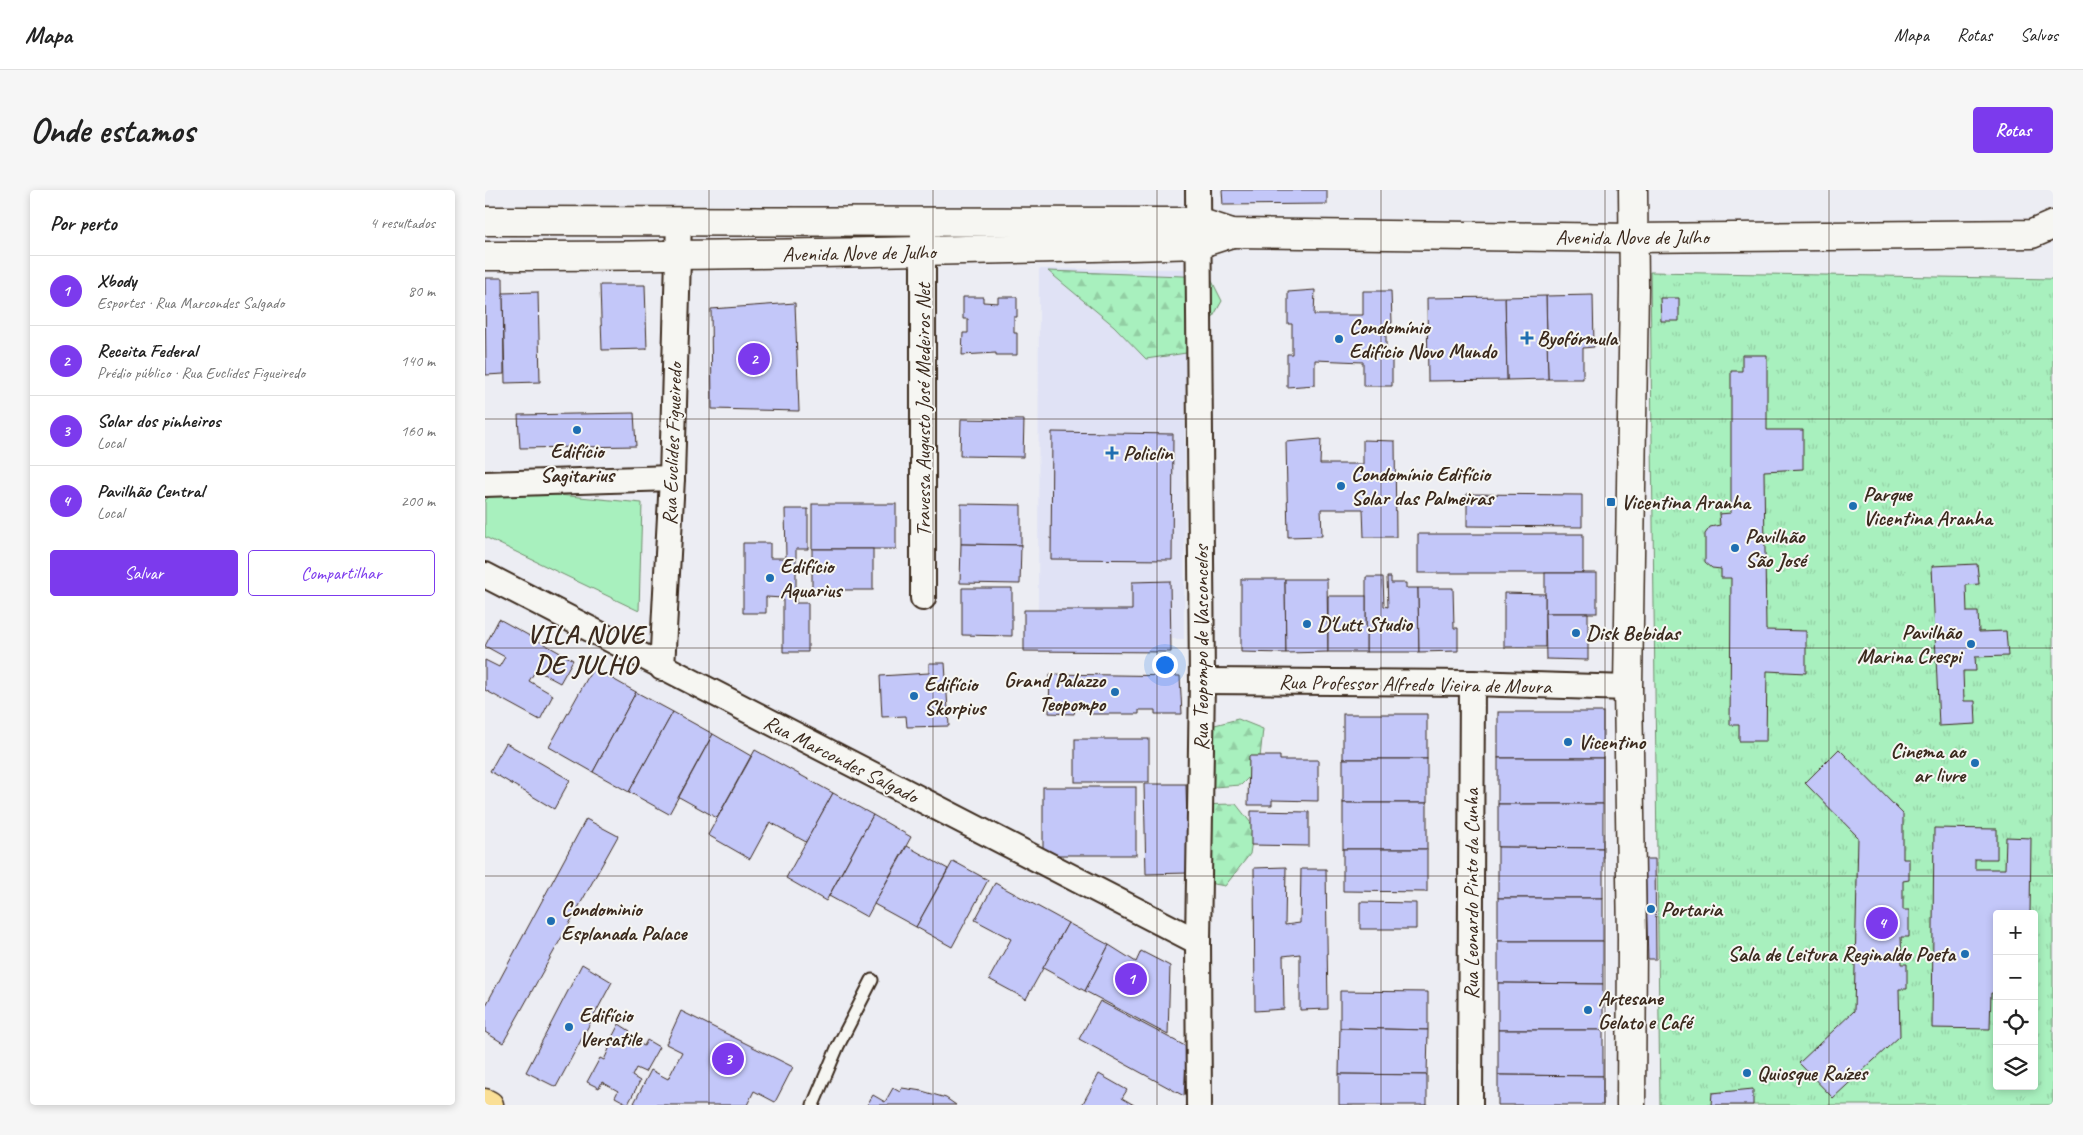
<!DOCTYPE html>
<html lang="pt">
<head>
<meta charset="utf-8">
<style>
  :root { --surface:#fff; --page:#f6f6f6; --text:#222; --muted:#767676; --line:#e0e0e0; --accent:#7c3aed }
  body { margin:0; font-family:Caveat,sans-serif; background:var(--page); color:var(--text) }
  .controls { position:absolute; right:15px; bottom:15px; display:grid; overflow:hidden; border-radius:5px; box-shadow:0 2px 8px #0003 }
  .controls button { width:45px; height:45px; display:grid; place-items:center; padding:0; border:0; border-bottom:1px solid var(--line); background:var(--surface); color:var(--text); font:25px sans-serif }
  .you { position:absolute; left:679px; top:474px; width:18px; height:18px; margin:-12px; border:4px solid #fff; border-radius:50%; background:#1a73e8; box-shadow:0 0 0 8px #1a73e833 }
  .badge { display:grid; place-items:center; width:32px; height:32px; border-radius:50%; background:var(--accent); color:#fff; font-size:16px; font-weight:700 }
  .pin { position:absolute; translate:-50% -50%; border:2px solid #fff; box-shadow:0 1px 5px #0006 }
  .list { margin:0; padding:0; list-style:none }
  h2 { display:flex; justify-content:space-between; align-items:center; height:65px; margin:0; padding:0 20px; font-size:21px }
  h2 small { font-size:16px; font-weight:400; color:var(--muted) }
  .list li { display:grid; grid-template-columns:32px 1fr auto; gap:15px; align-items:center; box-sizing:border-box; height:70px; padding:0 20px; border-top:1px solid var(--line) }
  .list b { display:block; font-size:19px; white-space:nowrap }
  .list p { margin:0; font-size:16px; white-space:nowrap; color:var(--muted) }
  .list em { font-size:16px; font-style:normal; color:var(--muted) }
  .actions { display:flex; gap:10px; padding:15px 20px }
  .actions a { flex:1; padding:11px 0; border:1px solid var(--accent); border-radius:5px; text-align:center; font-size:18px; color:var(--accent) }
  .actions .main { background:var(--accent); color:#fff }
  .icon { flex:none; width:28px; height:28px; fill:none; stroke:currentColor; stroke-width:2; stroke-linecap:round; stroke-linejoin:round }
  .map { position:relative; flex:none; width:1568px; height:915px; overflow:hidden; border-radius:5px }
  header { display:flex; align-items:center; gap:30px; box-sizing:border-box; height:70px; padding:0 25px; background:var(--surface); border-bottom:1px solid var(--line) }
  header strong { font-size:24px }
  nav { display:flex; gap:28px; margin-inline-start:auto; font-size:18px }
  .intro { display:flex; align-items:center; justify-content:space-between; box-sizing:border-box; height:120px; padding:0 30px }
  h1 { margin:0; font-size:35px }
  .button { padding:12px 22px; border-radius:5px; background:var(--accent); color:#fff; font-size:18px; font-weight:700 }
  main { display:flex; gap:30px; padding:0 30px }
  aside { flex:1; background:var(--surface); border-radius:5px; box-shadow:0 2px 8px #0003 }
  .map>svg:first-child { display:block }
  .built { fill:#e0e2f5 }
  .green { fill:#a8f0be; stroke:#728d6e }
  .forest { fill:url(#forest-firs); stroke:#728d6e }
  .park { fill:url(#park-tufts); stroke:#728d6e; fill-rule:evenodd }
  .building { fill:#c3c7f9; stroke:#3b2a1e }
  .lines { fill:none; stroke-linecap:round; stroke-linejoin:round }
  .service-casing { stroke:#3b2a1e; stroke-width:15 }
  .minor-casing { stroke:#3b2a1e; stroke-width:28 }
  .secondary-casing { stroke:#3b2a1e; stroke-width:31 }
  .primary-casing { stroke:#3b2a1e; stroke-width:31 }
  .service { stroke:#f6f6f2; stroke-width:11 }
  .minor { stroke:#f6f6f2; stroke-width:24 }
  .secondary { stroke:#f6f6f2; stroke-width:28 }
  .primary { stroke:#fadf96; stroke-width:28 }
  .grid { fill:none; stroke:#3b2a1e; stroke-width:1; stroke-opacity:0.55 }
  .poi-dot { fill:#1f6fb2; stroke:#f6f6f2; stroke-width:2 }
  .labels { text-anchor:middle; stroke-width:4; stroke-linejoin:round; paint-order:stroke }
  .street-label { font-size:21px; fill:#3b2a1e; stroke:#f6f6f2 }
  .poi-label { font-size:21px; font-weight:bold; fill:#3b2a1e; stroke:#f6f6f2; text-anchor:start }
  .district-label { font-size:26px; font-weight:bold; letter-spacing:1px; fill:#3b2a1e; stroke:#f6f6f2 }
</style>
</head>
<body>
<header>
<strong>Mapa</strong>
<nav><a>Mapa</a><a>Rotas</a><a>Salvos</a></nav>
</header>
<div class="intro"><h1>Onde estamos</h1><a class="button">Rotas</a></div>
<main>
<aside>
<h2>Por perto<small>4 resultados</small></h2>
<ul class="list">
<li><span class="badge">1</span><div><b>Xbody</b><p>Esportes · Rua Marcondes Salgado</p></div><em>80 m</em></li>
<li><span class="badge">2</span><div><b>Receita Federal</b><p>Prédio público · Rua Euclides Figueiredo</p></div><em>140 m</em></li>
<li><span class="badge">3</span><div><b>Solar dos pinheiros</b><p>Local</p></div><em>160 m</em></li>
<li><span class="badge">4</span><div><b>Pavilhão Central</b><p>Local</p></div><em>200 m</em></li>
</ul>
<div class="actions"><a class="main">Salvar</a><a>Compartilhar</a></div>
</aside>
<div class="map">
<svg width="1568" height="915" viewBox="0 0 1568 915">
  <defs>
    <pattern id="forest-firs" width="22" height="20" patternUnits="userSpaceOnUse" patternTransform="scale(1.25)"><rect width="22" height="20" fill="#a8f0be"/><path d="M5 1l3.5 6h-7zM16 11l3.5 6h-7z" fill="#92cea3"/></pattern>
    <pattern id="park-tufts" width="24" height="20" patternUnits="userSpaceOnUse" patternTransform="scale(1.25)"><rect width="24" height="20" fill="#a8f0be"/><path d="M3 7l-1-3M5 7V3M7 7l1-3M15 17l-1-3M17 17v-4M19 17l1-3" fill="none" stroke="#92cea3"/></pattern>
  </defs>
  <rect width="100%" height="100%" fill="#ecedf3"/>
  <filter id="ink" filterUnits="userSpaceOnUse"><feTurbulence type="fractalNoise" baseFrequency=".02" numOctaves="2"/><feDisplacementMap in="SourceGraphic" scale="10" xChannelSelector="R" yChannelSelector="G"/><feConvolveMatrix kernelMatrix="1 2 1 2 8 2 1 2 1" color-interpolation-filters="sRGB"/></filter>
  <g filter="url(#ink)">
    <polygon class="built" points="554,79 701,79 699,449 553,447"/>
    <polygon class="green" points="32,301 157,313 154,421 0,347 0,310 7,305"/>
    <g class="forest">
      <polygon points="563,81 725,87 737,111 708,162 661,169 629,136"/>
      <polygon points="753,529 778,539 774,577 756,595 729,597 716,578 722,537"/>
      <polygon points="751,614 769,637 765,664 740,696 718,692 716,668 690,636 703,615"/>
    </g>
    <path class="park" d="M1165,82L1568,89V915H1175ZM1512,724H1549V896H1512Z"/>
    <g class="building">
      <polygon points="737,0 842,0 842,14 738,15"/>
      <polygon points="0,88 18,88 19,184 1,185"/>
      <polygon points="115,95 160,95 162,159 117,160"/>
      <polygon points="830,100 829,125 878,125 878,101 906,101 907,133 901,133 901,167 907,166 907,196 878,196 878,172 830,170 830,195 802,197 802,164 807,164 807,134 803,134 803,102"/>
      <polygon points="53,102 55,192 20,193 18,103"/>
      <polygon points="1108,105 1109,157 1098,158 1098,189 1063,189 1061,106"/>
      <polygon points="1061,106 1063,189 1022,190 1020,107"/>
      <polygon points="478,107 498,107 498,112 513,113 513,107 532,107 532,127 529,127 529,143 532,143 532,165 511,165 511,163 477,165 478,143 483,143 483,129 478,129"/>
      <polygon points="1020,107 1022,190 943,191 942,108"/>
      <polygon points="1175,108 1194,108 1194,131 1176,131"/>
      <polygon points="310,113 314,221 227,219 226,119"/>
      <polygon points="1257,165 1282,165 1282,240 1318,240 1318,279 1279,281 1281,440 1321,441 1321,483 1282,481 1281,551 1254,551 1254,535 1245,535 1246,388 1236,388 1236,379 1227,378 1220,372 1220,344 1225,337 1235,335 1234,324 1246,323 1246,181 1257,181"/>
      <polygon points="149,223 151,256 35,258 33,225"/>
      <polygon points="476,229 539,230 538,267 475,266"/>
      <polygon points="567,242 688,244 687,370 566,369"/>
      <polygon points="836,249 835,274 878,274 878,250 910,251 911,347 879,347 878,319 836,319 837,346 803,347 801,252"/>
      <polygon points="982,304 1097,305 1097,337 982,336"/>
      <rect x="327" y="314" width="84" height="45"/>
      <polygon points="476,314 536,315 536,355 476,354"/>
      <polygon points="300,319 323,319 323,359 311,359 311,413 323,413 323,462 298,462 298,408 281,407 281,423 258,423 258,353 285,353 285,368 301,368"/>
      <rect x="933" y="344" width="165" height="39"/>
      <polygon points="476,354 536,355 535,394 475,393"/>
      <rect x="327" y="359" width="61" height="41"/>
      <polygon points="1492,374 1494,394 1481,395 1482,422 1493,422 1494,442 1521,441 1523,466 1490,467 1491,481 1478,481 1479,511 1490,511 1491,534 1454,536 1447,376"/>
      <rect x="1060" y="383" width="52" height="40"/>
      <polygon points="881,387 898,387 899,416 903,417 902,387 906,387 906,393 921,393 921,398 933,398 934,462 881,462"/>
      <polygon points="756,389 800,389 801,463 756,462"/>
      <polygon points="800,389 842,389 843,462 801,463"/>
      <polygon points="685,391 686,462 539,461 539,420 647,420 647,392"/>
      <polygon points="477,398 527,398 527,446 477,445"/>
      <polygon points="933,398 968,398 969,438 973,438 973,461 934,462"/>
      <polygon points="1019,403 1060,404 1060,457 1019,457"/>
      <rect x="843" y="406" width="38" height="56"/>
      <polygon points="1060,423 1103,423 1103,470 1061,469"/>
      <polygon points="14,429 88,470 75,493 51,480 44,491 68,505 55,530 0,500 0,470 14,477 20,467 0,456"/>
      <polygon points="444,473 460,473 464,536 422,537 421,526 397,527 395,486 444,483"/>
      <polygon points="108,478 151,502 108,582 64,557"/>
      <polygon points="565,484 695,486 697,524 670,524 670,520 654,520 654,524 605,524 605,519 590,519 589,524 564,523"/>
      <polygon points="151,502 188,522 144,602 108,582"/>
      <polygon points="188,522 228,544 184,624 144,602"/>
      <rect x="1013" y="522" width="105" height="46"/>
      <rect x="858" y="524" width="84" height="45"/>
      <polygon points="228,544 266,566 232,628 194,607"/>
      <rect x="590" y="549" width="74" height="43"/>
      <polygon points="21,553 85,590 69,619 5,581"/>
      <polygon points="1354,559 1418,624 1418,669 1424,669 1424,690 1418,691 1418,720 1424,720 1424,747 1416,747 1417,774 1422,774 1422,799 1414,799 1415,846 1348,908 1314,873 1369,821 1373,647 1320,593"/>
      <polygon points="270,560 348,603 321,652 285,632 265,669 223,645"/>
      <polygon points="764,566 795,566 795,570 833,570 833,611 787,610 787,615 763,615"/>
      <rect x="1013" y="568" width="105" height="46"/>
      <rect x="858" y="569" width="84" height="44"/>
      <polygon points="659,594 701,594 703,683 661,684"/>
      <rect x="558" y="597" width="93" height="68"/>
      <polygon points="348,603 388,625 341,711 301,688"/>
      <rect x="858" y="613" width="84" height="46"/>
      <polygon points="1013,614 1118,614 1118,658 1013,657"/>
      <polygon points="766,621 824,622 824,656 766,655"/>
      <polygon points="388,625 426,647 382,727 344,706"/>
      <polygon points="101,629 133,646 18,853 0,842 0,817"/>
      <polygon points="1449,638 1512,639 1512,669 1490,669 1490,679 1520,679 1521,647 1546,648 1545,724 1512,724 1512,804 1506,803 1505,839 1447,838"/>
      <polygon points="422,656 463,679 431,737 389,714"/>
      <polygon points="1013,657 1118,658 1118,708 1013,708"/>
      <polygon points="858,659 942,659 942,702 858,701"/>
      <polygon points="1160,669 1170,669 1171,769 1163,769"/>
      <polygon points="468,671 503,690 467,757 431,737"/>
      <polygon points="801,677 800,735 815,733 816,679 841,679 843,819 815,820 815,764 798,766 799,819 770,821 769,678"/>
      <polygon points="510,693 583,733 541,809 504,789 526,749 490,730"/>
      <rect x="1013" y="708" width="105" height="43"/>
      <polygon points="875,712 931,713 931,739 875,739"/>
      <polygon points="583,733 624,755 600,801 558,778"/>
      <polygon points="1013,751 1118,751 1118,794 1013,793"/>
      <polygon points="624,755 651,772 656,761 685,776 683,845 600,801"/>
      <polygon points="97,774 127,792 71,897 41,882"/>
      <polygon points="1013,793 1118,794 1118,840 1013,840"/>
      <polygon points="855,801 943,802 943,840 855,838"/>
      <polygon points="615,811 702,857 699,906 594,849"/>
      <polygon points="196,821 308,877 290,912 269,901 262,915 153,915 149,913 166,880 183,889 197,862 181,854"/>
      <polygon points="134,834 145,841 142,847 159,856 162,850 174,857 160,882 151,878 147,886 155,891 143,914 130,907 133,901 117,892 114,898 102,892 115,868 119,870 124,859 122,857"/>
      <polygon points="855,838 943,840 942,885 854,884"/>
      <polygon points="1013,840 1118,840 1118,886 1013,885"/>
      <polygon points="614,884 642,900 637,908 649,915 597,915"/>
      <polygon points="854,884 942,885 942,915 854,915"/>
      <polygon points="1013,885 1118,886 1118,915 1013,915"/>
      <polygon points="408,898 415,902 417,898 437,901 461,908 471,915 382,915 388,905 400,912"/>
      <polygon points="1268,899 1268,915 1226,915 1227,903"/>
    </g>
    <g class="lines">
      <defs>
        <polyline id="service" points="328,915 353,856 387,790"/>
        <g id="minor">
          <polyline points="713,0 717,491 713,752 714,915"/>
          <polyline points="0,294 187,288"/>
          <polyline points="0,385 713,752"/>
          <polyline points="438,408 438,42"/>
          <polyline points="177,478 187,288 194,30"/>
          <polyline points="717,491 987,493 1143,498"/>
          <polyline points="985,915 987,493"/>
        </g>
        <g id="secondary">
          <polyline points="0,31 713,32 747,43 1148,48 1547,44 1568,35"/>
          <path d="M0,66C238,66 475,61 713,54L747,43"/>
          <polyline points="1146,915 1147,748 1143,498 1149,97 1148,0"/>
        </g>
        <polyline id="primary" points="0,913 4,915"/>
      </defs>
      <use href="#service" class="service-casing"/>
      <use href="#minor" class="minor-casing"/>
      <use href="#secondary" class="secondary-casing"/>
      <use href="#primary" class="primary-casing"/>
      <use href="#service" class="service"/>
      <use href="#minor" class="minor"/>
      <use href="#secondary" class="secondary"/>
      <use href="#primary" class="primary"/>
    </g>
  </g>
  <path class="grid" d="M224,0V915M448,0V915M672,0V915M896,0V915M1120,0V915M1344,0V915M0,229H1568M0,458H1568M0,686H1568"/>
  <g class="poi-dot">
    <path d="M1039.5 140.5h5v5h5v5h-5v5h-5v-5h-5v-5h5z"/>
    <circle cx="854" cy="149" r="5"/>
    <circle cx="92" cy="240" r="5"/>
    <path d="M624.5 255.5h5v5h5v5h-5v5h-5v-5h-5v-5h5z"/>
    <circle cx="856" cy="296" r="5"/>
    <rect x="1121" y="307" width="10" height="10" rx="2.5"/>
    <circle cx="1368" cy="316" r="5"/>
    <circle cx="1250" cy="358" r="5"/>
    <circle cx="285" cy="388" r="5"/>
    <circle cx="822" cy="434" r="5"/>
    <circle cx="1091" cy="443" r="5"/>
    <circle cx="1486" cy="454" r="5"/>
    <circle cx="630" cy="502" r="5"/>
    <circle cx="429" cy="506" r="5"/>
    <circle cx="1083" cy="552" r="5"/>
    <circle cx="1490" cy="573" r="5"/>
    <circle cx="1166" cy="719" r="5"/>
    <circle cx="66" cy="731" r="5"/>
    <circle cx="1480" cy="764" r="5"/>
    <circle cx="1103" cy="820" r="5"/>
    <circle cx="84" cy="837" r="5"/>
    <circle cx="1262" cy="883" r="5"/>
  </g>
  <g class="labels">
    <g class="street-label">
      <text x="1147" y="54">Avenida Nove de Julho</text>
      <text transform="translate(374 63) rotate(-1)" y="7">Avenida Nove de Julho</text>
      <text transform="translate(438 220) rotate(-90)" y="7">Travessa Augusto José Medeiros Net</text>
      <text transform="translate(187 254) rotate(-88)" y="7">Rua Euclides Figueiredo</text>
      <text transform="translate(716 458) rotate(-90)" y="7">Rua Teopompo de Vasconcelos</text>
      <text transform="translate(930 494) rotate(1)" y="7">Rua Professor Alfredo Vieira de Moura</text>
      <text transform="translate(356 569) rotate(27)" y="7">Rua Marcondes Salgado</text>
      <text transform="translate(986 704) rotate(-90)" y="7">Rua Leonardo Pinto da Cunha</text>
    </g>
    <g class="poi-label">
      <text x="864" y="144">Condomínio<tspan x="864" dy="24">Edifício Novo Mundo</tspan></text>
      <text x="1052" y="155">Byofórmula</text>
      <text x="92" y="268" text-anchor="middle">Edifício<tspan x="92" dy="24">Sagitarius</tspan></text>
      <text x="638" y="270">Policlin</text>
      <text x="866" y="291">Condomínio Edifício<tspan x="866" dy="24">Solar das Palmeiras</tspan></text>
      <text x="1378" y="311">Parque<tspan x="1378" dy="24">Vicentina Aranha</tspan></text>
      <text x="1136" y="319">Vicentina Aranha</text>
      <text x="1260" y="353">Pavilhão<tspan x="1260" dy="24">São José</tspan></text>
      <text x="295" y="383">Edifício<tspan x="295" dy="24">Aquarius</tspan></text>
      <text x="832" y="441">D'Lutt Studio</text>
      <text x="1476" y="449" text-anchor="end">Pavilhão<tspan x="1476" dy="24">Marina Crespi</tspan></text>
      <text x="1101" y="450">Disk Bebidas</text>
      <text x="620" y="497" text-anchor="end">Grand Palazzo<tspan x="620" dy="24">Teopompo</tspan></text>
      <text x="439" y="501">Edifício<tspan x="439" dy="24">Skorpius</tspan></text>
      <text x="1093" y="559">Vicentino</text>
      <text x="1480" y="568" text-anchor="end">Cinema ao<tspan x="1480" dy="24">ar livre</tspan></text>
      <text x="76" y="726">Condominio<tspan x="76" dy="24">Esplanada Palace</tspan></text>
      <text x="1176" y="726">Portaria</text>
      <text x="1470" y="771" text-anchor="end">Sala de Leitura Reginaldo Poeta</text>
      <text x="1113" y="815">Artesane<tspan x="1113" dy="24">Gelato e Café</tspan></text>
      <text x="94" y="832">Edifício<tspan x="94" dy="24">Versatile</tspan></text>
      <text x="1272" y="890">Quiosque Raízes</text>
    </g>
    <g class="district-label">
      <text x="101" y="453">VILA NOVE<tspan x="101" dy="30">DE JULHO</tspan></text>
    </g>
  </g>
</svg>
<div class="controls">
<button>+</button>
<button>−</button>
<button><svg class="icon" aria-label="locate" viewBox="0 0 24 24"><circle cx="12" cy="12" r="6"/><path d="M12 2v4M12 18v4M2 12h4M18 12h4"/></svg></button>
<button><svg class="icon" aria-label="layers" viewBox="0 0 24 24"><path d="M12 4l9 5-9 5-9-5zM3 14l9 5 9-5"/></svg></button>
</div>
<div class="you"></div>
<div class="pin badge" style="left:646px;top:789px">1</div>
<div class="pin badge" style="left:269px;top:169px">2</div>
<div class="pin badge" style="left:243px;top:869px">3</div>
<div class="pin badge" style="left:1397px;top:733px">4</div>
</div>
</main>
</body>
</html>
